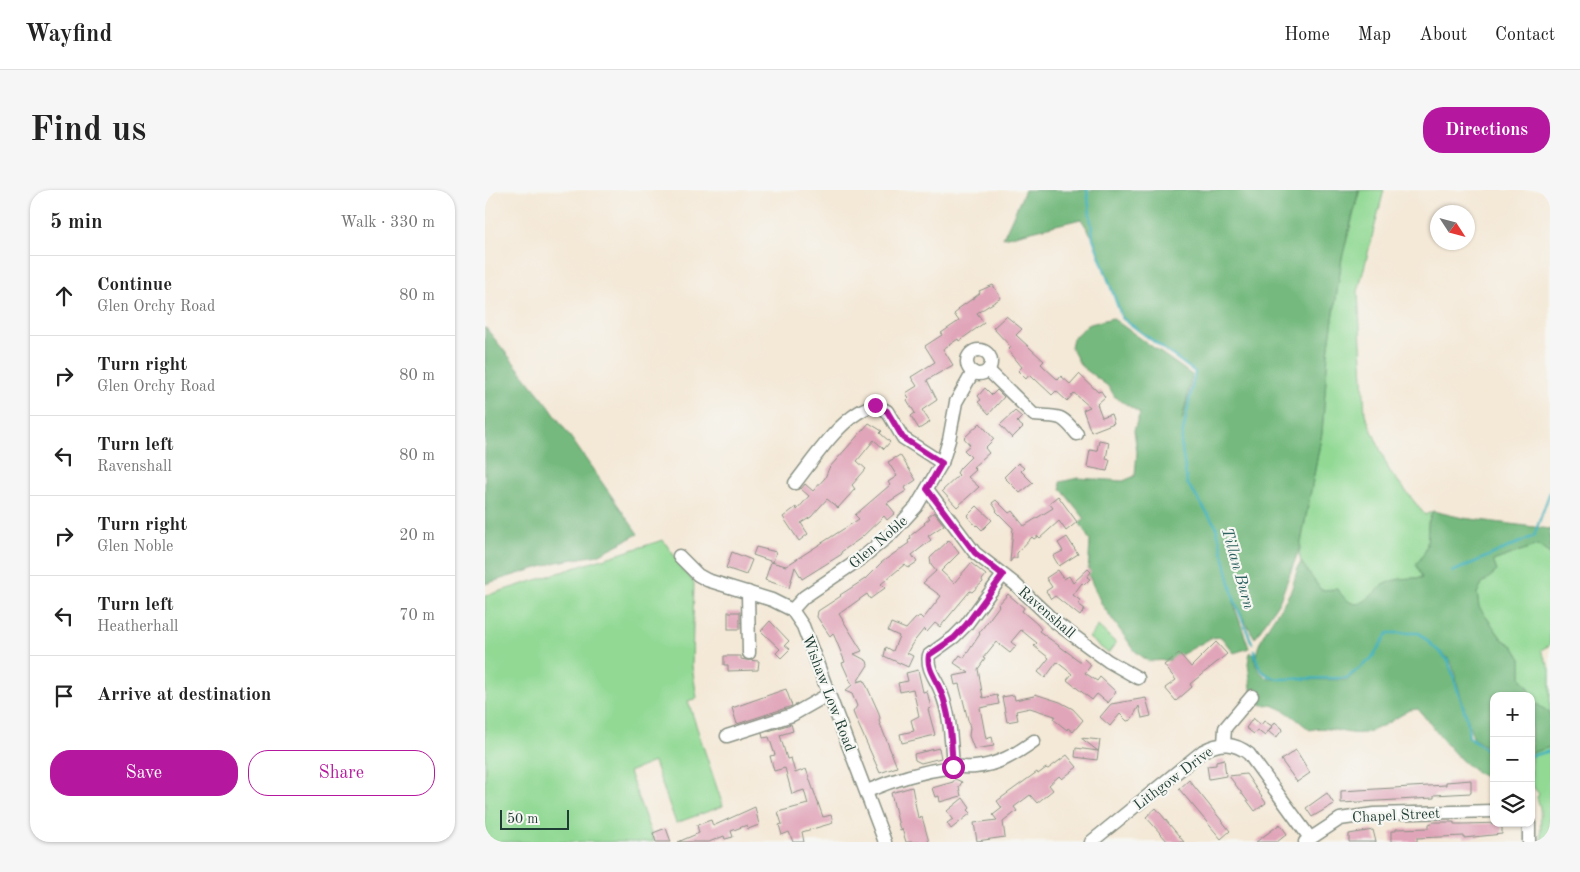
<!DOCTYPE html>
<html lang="en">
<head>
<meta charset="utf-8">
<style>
  :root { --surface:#fff; --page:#f6f6f6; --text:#222; --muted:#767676; --line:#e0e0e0; --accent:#b5179e }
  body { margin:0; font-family:"Old Standard TT",serif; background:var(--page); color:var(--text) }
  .controls { position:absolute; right:15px; bottom:15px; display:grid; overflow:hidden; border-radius:10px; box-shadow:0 1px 4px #0004 }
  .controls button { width:45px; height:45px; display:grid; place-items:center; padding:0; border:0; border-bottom:1px solid var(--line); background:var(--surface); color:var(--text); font:25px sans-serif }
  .compass { position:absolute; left:945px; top:15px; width:45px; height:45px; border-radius:50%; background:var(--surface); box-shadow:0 1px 4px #0004; rotate:126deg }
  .scale { position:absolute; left:15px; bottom:12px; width:69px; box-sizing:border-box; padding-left:5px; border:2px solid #1f3d34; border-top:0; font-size:14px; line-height:18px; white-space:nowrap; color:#1f3d34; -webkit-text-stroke:4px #f6f6f2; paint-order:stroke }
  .stop { position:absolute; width:15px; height:15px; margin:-11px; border:4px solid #b5179e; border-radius:50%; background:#fff }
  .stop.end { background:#b5179e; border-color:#fff; box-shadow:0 1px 5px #0008 }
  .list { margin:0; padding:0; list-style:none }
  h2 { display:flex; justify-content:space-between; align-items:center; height:65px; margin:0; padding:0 20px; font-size:21px }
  h2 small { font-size:16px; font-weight:400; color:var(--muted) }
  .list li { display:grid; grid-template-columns:32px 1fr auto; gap:15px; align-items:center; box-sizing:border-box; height:80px; padding:0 20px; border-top:1px solid var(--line) }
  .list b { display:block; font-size:19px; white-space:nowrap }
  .list p { margin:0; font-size:16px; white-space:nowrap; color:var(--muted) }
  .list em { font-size:16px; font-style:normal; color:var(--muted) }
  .actions { display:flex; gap:10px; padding:15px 20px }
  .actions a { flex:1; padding:11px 0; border:1px solid var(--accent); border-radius:20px; text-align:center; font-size:18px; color:var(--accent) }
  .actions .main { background:var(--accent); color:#fff }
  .icon { flex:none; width:28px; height:28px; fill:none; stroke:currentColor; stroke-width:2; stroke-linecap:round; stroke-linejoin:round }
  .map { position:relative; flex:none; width:1065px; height:652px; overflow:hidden; border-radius:20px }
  header { display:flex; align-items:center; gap:30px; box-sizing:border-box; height:70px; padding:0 25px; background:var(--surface); border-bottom:1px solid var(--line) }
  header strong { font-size:24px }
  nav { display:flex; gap:28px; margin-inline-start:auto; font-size:18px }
  .intro { display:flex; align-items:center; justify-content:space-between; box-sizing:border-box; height:120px; padding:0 30px }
  h1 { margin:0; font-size:35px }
  .button { padding:12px 22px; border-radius:20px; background:var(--accent); color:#fff; font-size:18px; font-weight:700 }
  main { display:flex; gap:30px; padding:0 30px }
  aside { flex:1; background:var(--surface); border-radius:20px; box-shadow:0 1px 4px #0004 }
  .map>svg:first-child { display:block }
  .green { fill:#92d994; stroke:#588b64 }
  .forest { fill:#75b97e; stroke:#4a7b59 }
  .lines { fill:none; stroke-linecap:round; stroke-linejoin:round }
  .stream { stroke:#43b2bd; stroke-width:2.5 }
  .building { fill:#e1a5b9 }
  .minor-casing { stroke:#8a9285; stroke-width:15 }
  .minor { stroke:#fff; stroke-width:12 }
  .route { stroke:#b5179e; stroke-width:6 }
  .labels { text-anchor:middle; stroke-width:4.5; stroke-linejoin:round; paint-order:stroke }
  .street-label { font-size:15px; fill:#1f3d34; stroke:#f6f6f2 }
  .water-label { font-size:16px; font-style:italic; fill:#2a605d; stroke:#f6f6f2 }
</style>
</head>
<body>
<header>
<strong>Wayfind</strong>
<nav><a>Home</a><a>Map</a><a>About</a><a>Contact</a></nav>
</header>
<div class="intro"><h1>Find us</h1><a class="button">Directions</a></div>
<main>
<aside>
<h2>5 min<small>Walk · 330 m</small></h2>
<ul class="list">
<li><svg class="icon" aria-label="ahead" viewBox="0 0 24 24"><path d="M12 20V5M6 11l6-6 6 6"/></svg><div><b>Continue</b><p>Glen Orchy Road</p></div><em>80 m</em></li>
<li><svg class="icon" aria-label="right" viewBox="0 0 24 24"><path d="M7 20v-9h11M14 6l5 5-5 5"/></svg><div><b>Turn right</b><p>Glen Orchy Road</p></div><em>80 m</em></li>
<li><svg class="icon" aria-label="left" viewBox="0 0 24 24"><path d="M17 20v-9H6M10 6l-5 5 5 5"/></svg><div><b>Turn left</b><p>Ravenshall</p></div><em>80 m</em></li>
<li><svg class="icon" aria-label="right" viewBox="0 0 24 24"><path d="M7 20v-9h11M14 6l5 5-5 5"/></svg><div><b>Turn right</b><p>Glen Noble</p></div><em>20 m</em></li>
<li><svg class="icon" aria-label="left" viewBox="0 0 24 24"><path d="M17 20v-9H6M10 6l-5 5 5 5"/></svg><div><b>Turn left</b><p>Heatherhall</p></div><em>70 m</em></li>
<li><svg class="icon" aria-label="arrive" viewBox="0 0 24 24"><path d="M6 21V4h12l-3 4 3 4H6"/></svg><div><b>Arrive at destination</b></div></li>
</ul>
<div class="actions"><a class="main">Save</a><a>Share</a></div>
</aside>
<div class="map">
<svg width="1065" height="652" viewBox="0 0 1065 652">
  <rect width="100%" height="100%" fill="#f6f6f2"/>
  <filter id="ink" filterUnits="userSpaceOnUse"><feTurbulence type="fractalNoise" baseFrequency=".02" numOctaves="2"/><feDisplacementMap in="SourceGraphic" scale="10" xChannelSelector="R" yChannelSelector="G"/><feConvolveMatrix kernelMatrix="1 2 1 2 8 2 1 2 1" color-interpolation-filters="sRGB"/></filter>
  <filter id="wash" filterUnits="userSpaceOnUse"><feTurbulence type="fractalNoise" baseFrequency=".0096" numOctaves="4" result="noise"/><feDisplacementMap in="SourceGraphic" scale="20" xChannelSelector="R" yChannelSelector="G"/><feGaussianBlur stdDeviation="1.12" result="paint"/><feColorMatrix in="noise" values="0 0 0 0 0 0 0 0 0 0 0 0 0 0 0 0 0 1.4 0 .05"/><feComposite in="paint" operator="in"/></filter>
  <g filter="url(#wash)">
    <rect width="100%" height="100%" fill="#f4e8d6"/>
    <g class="green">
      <path d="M875,0H899L873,102L880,224L904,280L940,325L948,321L943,332L942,361L937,367L938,388C928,388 911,388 902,393C881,406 875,430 852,399L836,400L816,372L814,364L837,243L843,163L857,68Z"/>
      <polygon points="178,350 209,393 207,476 212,508 203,511 238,616 191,633 169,572 144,582 169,652 0,652 0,406"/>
      <polygon points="1052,355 1065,364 1065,455 1056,460 1065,479 1065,523 1046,510 1044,498 1036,488 1036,469 1028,456 1017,449 994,417 992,403 998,393 1012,381 1008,371"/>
      <polygon points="613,436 631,453 623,463 604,448"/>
      <polygon points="1065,557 1065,652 1056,652 1055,618 1052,607 1054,604 1046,594 1046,563"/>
    </g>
    <g class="forest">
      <polygon points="540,0 874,0 857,68 843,163 837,243 815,357 795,410 770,448 748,412 764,458 749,463 736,447 726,448 687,470 663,471 650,461 617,415 603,384 605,351 595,333 600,329 576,299 575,292 593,288 638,291 650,286 652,262 649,240 655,223 630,207 624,197 596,176 586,157 588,148 602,135 627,128 707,185 697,230 710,182 637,128 608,48 596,29 518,48"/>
      <polygon points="0,137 63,215 153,344 113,365 72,372 0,394"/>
      <path d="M948,321L978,328L1065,339V364L1052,355L1008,371L1012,381L998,393L992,403L994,417L1017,449L1028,456L1036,469V488L1044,498L1045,506H1009V562L988,548L967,475L963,468L953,460L963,470L982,529L984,547L1009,565V591C975,578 956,546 933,519L925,520C912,527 894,540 879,543C860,546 842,534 825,540C812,530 794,512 777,515L767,506L763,473L765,462L769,464C770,475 773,483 784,489L862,490L870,483L862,488L793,489C741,477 797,423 807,398C810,389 811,380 816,372L836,400L852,399C874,429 881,406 902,393C911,388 927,388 937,388L931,374C951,353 936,343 948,321Z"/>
      <polygon points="1046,510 1065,523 1065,557 1046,563"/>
    </g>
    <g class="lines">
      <g class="stream">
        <polyline points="602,0 608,48 637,128 710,182 696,252 702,293 731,336 749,409 767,453"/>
        <polyline points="967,382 1049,346 1065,302"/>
        <path d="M769,460C772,476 776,485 793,489L862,488L886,469L903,443H934L963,470L982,529L984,547L1009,565"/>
        <polyline points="1046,566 1065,561"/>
      </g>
    </g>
    <g id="blocks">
      <g class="building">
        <polygon points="508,95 516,108 492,123 499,133 474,151 473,149 458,159 468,175 442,190 452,210 437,220 445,232 434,239 426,226 430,223 422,210 424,208 421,203 432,196 426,187 450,172 440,156 457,145 456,143 474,131 469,124 474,120 473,119 490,107 495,103 494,101"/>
        <polygon points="521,126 537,139 531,145 559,171 556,174 573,190 576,186 585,194 594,184 613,202 616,201 620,207 612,214 617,227 626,224 629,233 606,242 598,220 605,217 589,203 582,211 571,201 567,205 550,189 549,190 544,185 541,189 533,181 537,177 523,160 526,157 508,138"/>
        <polygon points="500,198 507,205 512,200 519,207 504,224 493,212 496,210 493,206"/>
        <polygon points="530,221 537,227 532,232 538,237 527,248 515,235"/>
        <polygon points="384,233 397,241 395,243 405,252 399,259 389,250 372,271 381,279 367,295 370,299 353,318 342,309 326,327 316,333 323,344 314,351 298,327 311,317 312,320 324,306 316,299 320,294 328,301 340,288 344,278"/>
        <polygon points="495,233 509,249 500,258 504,263 488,277 491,280 483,287 494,297 472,317 457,301 474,285 472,283 475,278 486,267 479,260 485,255 479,248"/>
        <polygon points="614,250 624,252 621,269 625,270 622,281 602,277 605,260 612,261"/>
        <polygon points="415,265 431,290 419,298 421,301 402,313 410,323 402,330 399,326 376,348 356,362 357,364 317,389 310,377 304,398 280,390 286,372 301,376 374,329 370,325 405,295 403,292 412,286 403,272"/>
        <polygon points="533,273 539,278 536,281 548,293 535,303 519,287"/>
        <polygon points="573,306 592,332 581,341 574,331 555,348 553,346 549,349 547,347 532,363 532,368 528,368 525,372 528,338 511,321 512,320 507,313 511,310 524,323 527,321 539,336 568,318 564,313"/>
        <polygon points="492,316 507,330 497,340 492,335 491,336 482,326"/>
        <polygon points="449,322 459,335 443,346 446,350 427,365 432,372 423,378 420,374 396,394 400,398 385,409 382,404 354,424 377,461 369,464 382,471 383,475 372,492 379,490 393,521 395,528 394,531 412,577 395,583 370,527 368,522 372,516 367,504 360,501 367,495 357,473 360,472 348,443 345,446 332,427 333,421 356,406 355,405 380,389 397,372 424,353 423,351 426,348 425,346 440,334 439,333 445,328 443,327"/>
        <polygon points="582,347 593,364 574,376 568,366 578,361 573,353"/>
        <polygon points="464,350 474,363 456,381 469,393 486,373 501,385 497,390 498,392 487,402 485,401 455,437 450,433 442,442 439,439 427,454 422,463 428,466 423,477 399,466 401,457 408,461 414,446 403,441 406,433 421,439 430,429 435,426 438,429 456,406 438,393 451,381 446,375 445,368"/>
        <polygon points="271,357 291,362 288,372 268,365"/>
        <polygon points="247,362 267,370 261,385 241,378"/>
        <polygon points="603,379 606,382 602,387 605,389 599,395 597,393 588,405 596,411 593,414 600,419 595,426 570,406 566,409 561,401 567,397 561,388 573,380 579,389 584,386 588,393"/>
        <polygon points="523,404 539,418 537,421 552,434 556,439 554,441 596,472 599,469 606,475 600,483 612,491 615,487 631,502 623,513 612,504 607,510 582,490 587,484 572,472 560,488 553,482 564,468 549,456 552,453 536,440 526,452 531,456 525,463 511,452 498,468 500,469 493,479 498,508 512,505 514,514 495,518 501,549 507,547 509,556 489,559 484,546 485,538 474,494 470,495 468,486 484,483 469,473 475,465 479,468 495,444 494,443 514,416 513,415"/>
        <rect x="243" y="422" width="12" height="17"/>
        <polygon points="285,431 304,451 300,455 305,459 296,468 291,463 295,459 276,441"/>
        <polygon points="731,452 742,464 705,494 707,497 691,511 680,498 691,490 679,475 694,463 706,477"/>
        <polygon points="239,466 256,466 256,469 261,470 274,471 273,480 243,481 243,475 239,475"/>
        <polygon points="433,480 438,502 442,501 446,518 443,519 450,545 417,553 415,544 429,541 426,530 434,526 428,499 415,502 413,493 423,491 421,483"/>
        <polygon points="301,499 307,516 252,534 247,518"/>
        <polygon points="550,504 575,512 588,519 598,530 588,542 583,538 582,540 568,529 570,526 545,518 531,521 533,530 522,532 517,507 529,505 530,510 549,506"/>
        <polygon points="661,508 666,526 657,528 654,516 646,530 642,531 635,524 625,536 615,527 626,514"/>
        <polygon points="768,528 776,535 779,531 787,536 784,541 790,532 798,539 791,548 783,541 780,546 772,540 769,544 761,538"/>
        <polygon points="306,534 308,541 295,545 302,569 306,568 310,583 321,579 338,627 346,625 348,633 317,642 319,652 308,652 304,642 297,645 294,635 297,634 293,622 323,614 319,600 307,604 300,578 289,581 285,566 290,565 284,547 278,548 277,543"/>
        <polygon points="596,548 615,550 612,570 590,567 591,558 613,561"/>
        <polygon points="454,558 456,568 436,573 430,570 429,564"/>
        <polygon points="811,560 825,583 812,592 796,570"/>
        <polygon points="582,565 592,577 577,589 574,586 564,595 568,600 552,613 545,605 529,617 532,621 518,632 520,647 492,651 489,633 512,630 508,625 517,618 512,611 552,582 553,584 561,578 563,579"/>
        <polygon points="739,569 741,586 724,589 722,576 731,575 731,571"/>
        <polygon points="761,584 781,613 770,621 744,586"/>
        <polygon points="470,589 477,592 474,597 476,606 455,612 454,606 450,607 447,598 468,592"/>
        <polygon points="704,590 745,641 736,649 694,599"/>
        <polygon points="986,590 986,603 949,605 949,608 856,613 856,601 961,595 961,592"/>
        <polygon points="427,597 433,628 437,627 444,652 421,652 417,639 415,640 406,603"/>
        <polygon points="842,603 849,614 827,627 821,618"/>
        <polygon points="478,608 485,618 483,620 486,623 466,639 462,633 468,629 462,621"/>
        <polygon points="270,617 274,635 263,639 262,635 246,641 248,647 240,649 239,646 224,652 193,652 214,643 212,635 226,630 228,636"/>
        <polygon points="671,618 689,640 699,652 683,652 661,627"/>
        <polygon points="949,632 969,632 969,634 978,634 1017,633 1017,644 979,648 979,646 932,648 932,652 906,652 906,641 911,641 911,639 944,638 944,634"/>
        <polygon points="795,634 802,644 792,652 771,652"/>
        <polygon points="181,638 186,652 171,652 168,643"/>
        <polygon points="888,640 891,652 864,652 864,644"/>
      </g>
    </g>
  </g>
  <g filter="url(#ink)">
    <use href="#blocks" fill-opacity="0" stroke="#8a9285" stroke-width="1"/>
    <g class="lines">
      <defs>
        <g id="minor">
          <circle cx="494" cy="172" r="12"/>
          <path d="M503,180L549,225C575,228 574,222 592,244"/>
          <path d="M310,293C330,268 358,223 390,215L402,221L418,248L457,273"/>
          <polyline points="442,299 490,363 530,394 570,432 623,471 653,488"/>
          <polyline points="194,366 213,385 222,390 287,410 307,420 318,436 400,652"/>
          <polyline points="263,402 264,463"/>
          <polyline points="307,420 319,407 378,367 406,344 431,317 457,273 464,250 471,212 488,182"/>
          <polyline points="242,546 307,525 344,504"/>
          <polyline points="739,554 740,538 767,506"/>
          <path d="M468,577C466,552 466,526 456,502C452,490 441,479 444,465L469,447L481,435L518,385"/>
          <path d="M382,601C408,590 438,581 467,577C474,576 482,578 490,577C513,575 531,564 549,551"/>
          <polyline points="1044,633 1044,652"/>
          <path d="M606,652L718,561C735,552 749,552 764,564L825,648"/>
          <polyline points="820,652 855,629 889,624 1009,621"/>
        </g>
      </defs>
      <use href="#minor" class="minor-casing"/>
      <use href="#minor" class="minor"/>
    </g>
  </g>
  <g class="lines" filter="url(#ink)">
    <path class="route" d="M390,215L402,221L418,248L457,273L442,299L490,363L518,385L481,435L469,448L444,465C441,479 452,490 456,502C466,526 466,551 468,577"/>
  </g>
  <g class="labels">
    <g class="street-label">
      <text transform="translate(393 352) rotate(-41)" y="5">Glen Noble</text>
      <text transform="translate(562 422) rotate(41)" y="5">Ravenshall</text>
      <text transform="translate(344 503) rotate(69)" y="5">Wishaw Low Road</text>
      <text transform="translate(688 588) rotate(-37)" y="5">Lithgow Drive</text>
      <text transform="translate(911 625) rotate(-3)" y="5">Chapel Street</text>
    </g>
    <g class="water-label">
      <text transform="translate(754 378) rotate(74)" y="6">Tillan Burn</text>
    </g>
  </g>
</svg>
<div class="controls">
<button>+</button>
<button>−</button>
<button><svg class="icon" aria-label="layers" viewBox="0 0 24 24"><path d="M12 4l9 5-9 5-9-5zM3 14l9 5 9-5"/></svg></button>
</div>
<svg class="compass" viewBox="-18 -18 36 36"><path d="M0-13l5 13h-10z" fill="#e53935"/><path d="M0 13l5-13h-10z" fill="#767676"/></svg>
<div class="scale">50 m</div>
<div class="stop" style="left:468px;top:577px"></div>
<div class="stop end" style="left:390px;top:215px"></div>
</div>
</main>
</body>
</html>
